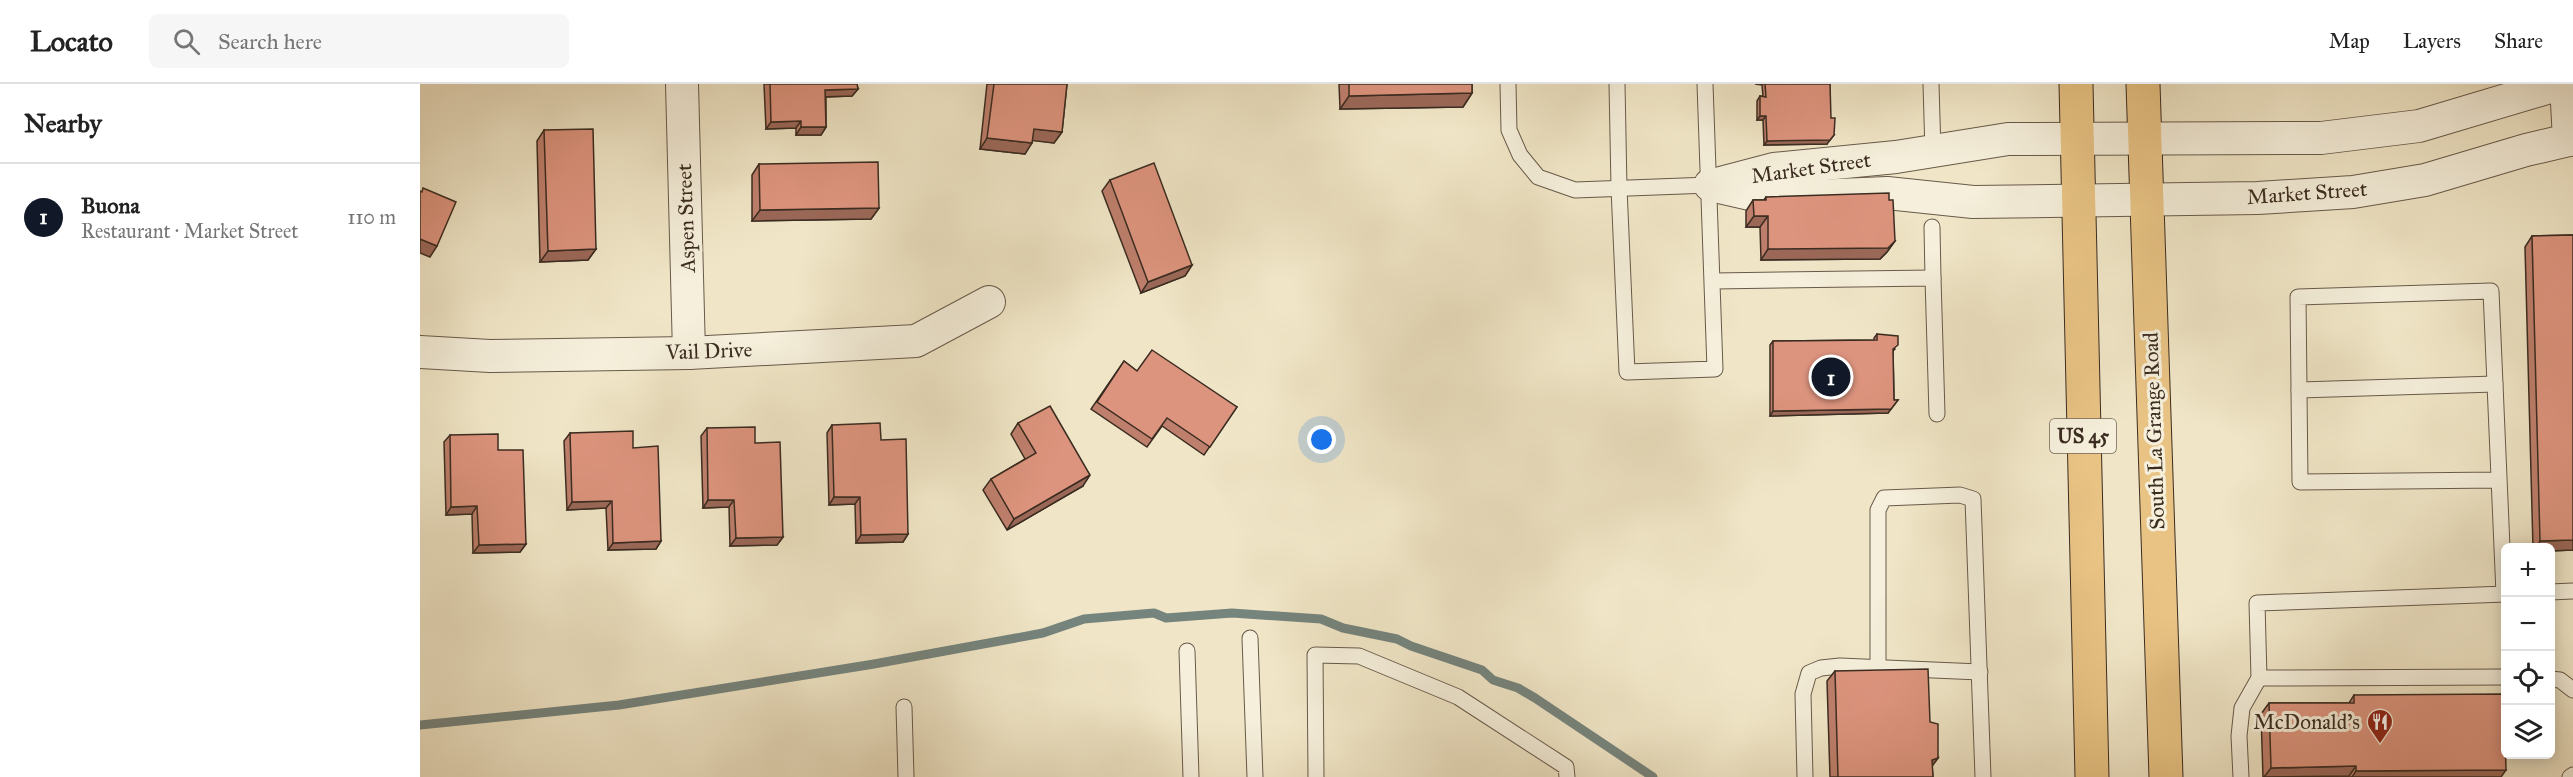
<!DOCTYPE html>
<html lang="en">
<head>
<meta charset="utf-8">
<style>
  :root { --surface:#fff; --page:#f6f6f6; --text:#222; --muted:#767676; --line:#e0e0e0; --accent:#111827 }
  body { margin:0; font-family:"IM FELL Great Primer",serif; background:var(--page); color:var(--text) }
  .controls { position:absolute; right:18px; bottom:18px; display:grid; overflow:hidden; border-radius:9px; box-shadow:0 3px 15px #0003 }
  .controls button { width:54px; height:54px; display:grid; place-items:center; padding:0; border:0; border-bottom:2px solid var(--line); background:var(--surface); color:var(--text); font:30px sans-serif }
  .you { position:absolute; left:902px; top:356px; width:21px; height:21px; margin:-15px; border:4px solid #fff; border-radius:50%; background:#1a73e8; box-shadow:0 0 0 9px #1a73e833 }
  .badge { display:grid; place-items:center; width:39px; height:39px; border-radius:50%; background:var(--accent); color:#fff; font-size:20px; font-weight:700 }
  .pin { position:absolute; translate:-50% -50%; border:3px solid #fff; box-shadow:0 2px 6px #0006 }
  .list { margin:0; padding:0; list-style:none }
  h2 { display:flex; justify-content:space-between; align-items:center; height:78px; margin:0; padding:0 24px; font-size:26px }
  h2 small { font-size:20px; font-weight:400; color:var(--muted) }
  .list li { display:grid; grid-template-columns:39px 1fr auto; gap:18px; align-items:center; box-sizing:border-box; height:108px; padding:0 24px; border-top:2px solid var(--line) }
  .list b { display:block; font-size:22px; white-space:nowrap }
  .list p { margin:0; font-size:20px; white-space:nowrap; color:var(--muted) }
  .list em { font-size:20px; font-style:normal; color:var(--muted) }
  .icon { flex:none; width:33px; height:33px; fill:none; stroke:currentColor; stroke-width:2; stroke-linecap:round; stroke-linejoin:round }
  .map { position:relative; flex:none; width:2153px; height:693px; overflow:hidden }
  header { display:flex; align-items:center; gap:36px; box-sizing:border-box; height:84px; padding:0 30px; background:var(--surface); border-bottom:2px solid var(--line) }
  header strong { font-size:28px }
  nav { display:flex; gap:33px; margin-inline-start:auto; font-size:21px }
  .search { width:420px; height:54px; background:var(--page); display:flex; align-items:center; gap:15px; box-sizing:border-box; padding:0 21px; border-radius:9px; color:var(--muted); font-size:22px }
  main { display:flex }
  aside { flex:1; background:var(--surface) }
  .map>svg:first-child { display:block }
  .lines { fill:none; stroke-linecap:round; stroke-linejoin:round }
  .stream { stroke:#75847d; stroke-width:9 }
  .service-casing { stroke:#685a4a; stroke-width:17 }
  .minor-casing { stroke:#685a4a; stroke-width:34 }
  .primary-casing { stroke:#3b2c21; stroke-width:35 }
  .service { stroke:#f5efdb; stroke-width:15 }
  .minor { stroke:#f5efdb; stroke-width:32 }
  .primary { stroke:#e8c384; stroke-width:33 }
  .wall { fill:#be7f6c; stroke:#3b2c21; stroke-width:1.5 }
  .shaded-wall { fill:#9b6858; stroke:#3b2c21; stroke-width:1.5 }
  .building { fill:#dd947e; stroke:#3b2c21; stroke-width:1.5 }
  .labels { text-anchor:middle; stroke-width:6; stroke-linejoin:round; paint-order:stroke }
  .shield { fill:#f5efdb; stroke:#736659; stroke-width:1.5 }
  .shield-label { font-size:20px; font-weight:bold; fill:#3b2c21 }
  .street-label { font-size:21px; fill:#3b2c21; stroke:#f5efdb }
  .poi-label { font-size:21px; fill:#3b2c21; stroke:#f5efdb; text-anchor:end }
</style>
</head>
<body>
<header>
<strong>Locato</strong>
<div class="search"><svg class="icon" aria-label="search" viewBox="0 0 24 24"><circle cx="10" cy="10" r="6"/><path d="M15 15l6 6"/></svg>Search here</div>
<nav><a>Map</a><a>Layers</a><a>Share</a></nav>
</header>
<main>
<aside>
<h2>Nearby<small></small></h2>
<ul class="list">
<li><span class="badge">1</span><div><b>Buona</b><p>Restaurant · Market Street</p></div><em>110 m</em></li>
</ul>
</aside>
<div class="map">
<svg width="2153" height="693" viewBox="0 0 2153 693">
  <rect width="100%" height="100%" fill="#f0e6c7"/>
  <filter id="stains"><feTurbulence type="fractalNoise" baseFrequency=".00333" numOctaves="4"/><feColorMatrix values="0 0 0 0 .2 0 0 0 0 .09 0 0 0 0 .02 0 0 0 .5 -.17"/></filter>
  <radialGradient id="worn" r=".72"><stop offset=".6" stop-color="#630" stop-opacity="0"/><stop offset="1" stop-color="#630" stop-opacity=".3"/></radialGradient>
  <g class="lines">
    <polyline class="stream" points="0,641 199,621 454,580 623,549 664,535 734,529 746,534 812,529 901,535 923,544 977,555 991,562 1062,586 1073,596 1098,604 1115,614 1233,693"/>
    <defs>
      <g id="service">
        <polyline points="1088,0 1089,46 1100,71 1118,93 1155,106 1290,101"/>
        <polyline points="1197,0 1199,104 1207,288 1295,285 1285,0"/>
        <polyline points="1511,0 1513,68"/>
        <polyline points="1512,143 1513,194"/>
        <polyline points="1294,197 1513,194 1517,330"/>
        <polyline points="1879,306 2075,300"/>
        <polyline points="2079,396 1880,398 1878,213 2071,207 2084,510"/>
        <polyline points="2130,508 2153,507"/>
        <polyline points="830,554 835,693"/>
        <polyline points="767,567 771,693"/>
        <polyline points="1458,584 1458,426 1464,414 1540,411 1553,415 1563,693"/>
        <polyline points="1839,594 2086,593"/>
        <polyline points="2130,595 2140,596 2153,606"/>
        <polyline points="484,623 486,693"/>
        <polyline points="896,693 895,571 939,572 1038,613 1146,683 1147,693"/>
        <polyline points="1385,693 1383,610 1389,589 1401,584 1420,582 1560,588"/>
        <polyline points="1821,693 1819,652 1822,624 1839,594 1837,519 2086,510"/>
        <polyline points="2150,693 2153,691"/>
      </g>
      <g id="minor">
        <polyline points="262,0 269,269"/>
        <polyline points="2146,0 2149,56"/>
        <polyline points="1297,100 1354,85 1476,73 1588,55 1901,54 1999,42 2140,0"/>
        <polyline points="1290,101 1347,114 1467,109 1553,118 1838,114 1933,108 2005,96 2106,66 2153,55"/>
        <polyline points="0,268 70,272 269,269 496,257 569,218"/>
      </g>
      <g id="primary">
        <polyline points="1656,0 1672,693"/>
        <polyline points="1723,0 1746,693"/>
      </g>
    </defs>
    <use href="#service" class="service-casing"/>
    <use href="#minor" class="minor-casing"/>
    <use href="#primary" class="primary-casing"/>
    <use href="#service" class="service"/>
    <use href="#minor" class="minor"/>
    <use href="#primary" class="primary"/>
  </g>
  <g class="wall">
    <polygon points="344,0 437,0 438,5 432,12 406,13 406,43 401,51 376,51 376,44 346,45"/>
    <polygon points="567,0 647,0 642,48 634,59 613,56 605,70 560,65"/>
    <polygon points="919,0 1052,0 1052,9 1043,23 920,25"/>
    <polygon points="1335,0 1410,0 1407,60 1344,61 1343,36 1337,36 1337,17 1340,12 1343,13 1342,1"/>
    <polygon points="124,46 176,165 168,176 120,178 117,57"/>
    <polygon points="339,80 459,124 451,135 332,137 332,91"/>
    <polygon points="690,96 772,181 765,192 721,209 682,107"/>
    <polygon points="1346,113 1475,157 1467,168 1460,175 1341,176 1340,143 1326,143 1326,127 1333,116 1344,116"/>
    <polygon points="2153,151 2153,466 2130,467 2130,464 2113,464 2105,163 2112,152"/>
    <polygon points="1457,250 1475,265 1473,267 1474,316 1478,316 1468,329 1350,332 1350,261 1353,257 1454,256 1454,254"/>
    <polygon points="704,277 717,287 817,323 784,371 742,342 727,363 671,325"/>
    <polygon points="598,339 663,402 587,446 563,406 571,395 605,375 591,350"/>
    <polygon points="412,341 461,356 488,450 483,458 436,459 435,420 409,421 407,349"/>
    <polygon points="287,344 335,359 363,453 357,461 310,462 309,423 283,424 281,352"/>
    <polygon points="150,349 213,364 241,457 236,465 188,466 186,424 147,426 144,357"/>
    <polygon points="30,351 78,366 106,460 100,468 53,469 52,430 26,431 24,358"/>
    <polygon points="1415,587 1510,638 1518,674 1512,682 1513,693 1410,693 1407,597"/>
    <polygon points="1934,611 2081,693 1843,693 1841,630 1849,619 1929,619"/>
  </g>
  <g class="shaded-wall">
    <polygon points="438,5 432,12 400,13 405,6"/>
    <polygon points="1052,9 1043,23 920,25 929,12"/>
    <polygon points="1340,32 1346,32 1343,36 1337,36"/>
    <polygon points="381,37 376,44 346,45 351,38"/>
    <polygon points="381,43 406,43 401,51 376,51"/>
    <polygon points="614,45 642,48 634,59 607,56"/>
    <polygon points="1414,51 1407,60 1344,61 1347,57"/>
    <polygon points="567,54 612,59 605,70 560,65"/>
    <polygon points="459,124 451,135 332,137 340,126"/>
    <polygon points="1334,132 1348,132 1340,143 1326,143"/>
    <polygon points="0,155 17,162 10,173 0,169"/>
    <polygon points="1475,157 1467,168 1460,175 1341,176 1348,165"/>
    <polygon points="176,165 168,176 120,178 128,167"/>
    <polygon points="772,181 765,192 721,209 728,198"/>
    <polygon points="1471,325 1468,329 1350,332 1353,327"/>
    <polygon points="670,391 663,402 587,446 594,435"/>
    <polygon points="414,413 440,413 435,420 409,421"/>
    <polygon points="288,416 314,416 309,423 283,424"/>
    <polygon points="192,417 186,424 147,426 152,418"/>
    <polygon points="57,422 52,430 26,431 31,423"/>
    <polygon points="488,450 483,458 436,459 441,451"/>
    <polygon points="363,453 357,461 310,462 316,454"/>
    <polygon points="2153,456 2153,466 2130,467 2130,464 2116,464 2120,457"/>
    <polygon points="241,457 236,465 188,466 193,459"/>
    <polygon points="106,460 100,468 53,469 59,461"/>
    <polygon points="1518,674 1510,685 1512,676"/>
    <polygon points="1936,682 1929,692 1844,693 1851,684"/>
    <polygon points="2086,686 2081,693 1932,693 1936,687"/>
  </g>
  <g class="building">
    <polygon points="350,0 437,0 438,5 405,6 406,43 381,43 381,37 351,38"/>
    <polygon points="574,0 647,0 642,48 614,45 612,59 567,54"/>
    <polygon points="929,0 1052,0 1052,9 929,12"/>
    <polygon points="1345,0 1410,0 1411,34 1415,34 1414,51 1410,56 1347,57 1346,32 1340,32 1340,12 1346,13"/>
    <polygon points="173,45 176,165 128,167 124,46"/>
    <polygon points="458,78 459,124 340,126 339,80"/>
    <polygon points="734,79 772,181 728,198 690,96"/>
    <polygon points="3,104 36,118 17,162 0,155 0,107 2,108"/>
    <polygon points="1469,109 1469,116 1473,116 1475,157 1468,164 1348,165 1348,132 1334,132 1333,116 1346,116 1346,113"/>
    <polygon points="2153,151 2153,456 2120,457 2112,152"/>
    <polygon points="1457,250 1478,252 1478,261 1473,265 1474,316 1478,316 1471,325 1353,327 1353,257 1457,256"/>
    <polygon points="732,266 817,323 790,363 747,334 732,355 677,318 704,277 717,287"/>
    <polygon points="630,322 670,391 594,435 571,395 616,369 598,339"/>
    <polygon points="460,339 461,356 486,355 488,450 441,451 440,413 414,413 412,341"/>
    <polygon points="335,343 335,359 360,358 363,453 316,454 314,416 288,416 287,344"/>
    <polygon points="213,347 213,364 238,362 241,457 193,459 192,417 152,418 150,349"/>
    <polygon points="78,350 78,366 103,366 106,460 59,461 57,422 31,423 30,351"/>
    <polygon points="1508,585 1510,638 1518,640 1518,674 1512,676 1513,693 1418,693 1415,587"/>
    <polygon points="2084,610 2086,686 1936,687 1936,682 1851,684 1849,619 1934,619 1934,611"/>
  </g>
  <defs>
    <symbol id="restaurant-pin" viewBox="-11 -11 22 30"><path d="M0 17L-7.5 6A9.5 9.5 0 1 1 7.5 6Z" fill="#8f2418" stroke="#f5efdb"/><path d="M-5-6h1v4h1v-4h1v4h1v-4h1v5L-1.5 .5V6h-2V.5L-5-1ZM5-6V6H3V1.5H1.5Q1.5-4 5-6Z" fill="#fff"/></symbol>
  </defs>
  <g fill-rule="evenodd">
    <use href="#restaurant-pin" x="1945" y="623" width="30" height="40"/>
  </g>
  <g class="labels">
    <rect class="shield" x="1630" y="335" width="66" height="34" rx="4.5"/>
    <g class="shield-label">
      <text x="1663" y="359">US 45</text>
    </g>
    <g class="street-label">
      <text transform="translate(1391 84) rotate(-8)" y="7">Market Street</text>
      <text transform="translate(1887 109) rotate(-4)" y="7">Market Street</text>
      <text transform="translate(266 134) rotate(-92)" y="7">Aspen Street</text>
      <text transform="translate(289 267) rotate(-2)" y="7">Vail Drive</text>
      <text transform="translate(1734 347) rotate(-92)" y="7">South La Grange Road</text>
    </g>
    <g class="poi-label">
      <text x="1940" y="645">McDonald's</text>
    </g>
  </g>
  <rect width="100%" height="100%" filter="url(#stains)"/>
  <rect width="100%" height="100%" fill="url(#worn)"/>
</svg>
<div class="controls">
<button>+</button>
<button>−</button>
<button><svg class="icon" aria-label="locate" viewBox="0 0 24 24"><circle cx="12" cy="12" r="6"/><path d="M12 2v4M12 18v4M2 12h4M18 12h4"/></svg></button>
<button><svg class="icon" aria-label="layers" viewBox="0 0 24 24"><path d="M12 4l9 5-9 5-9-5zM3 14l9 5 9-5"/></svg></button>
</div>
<div class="you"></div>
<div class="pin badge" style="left:1411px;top:293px">1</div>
</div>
</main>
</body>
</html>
